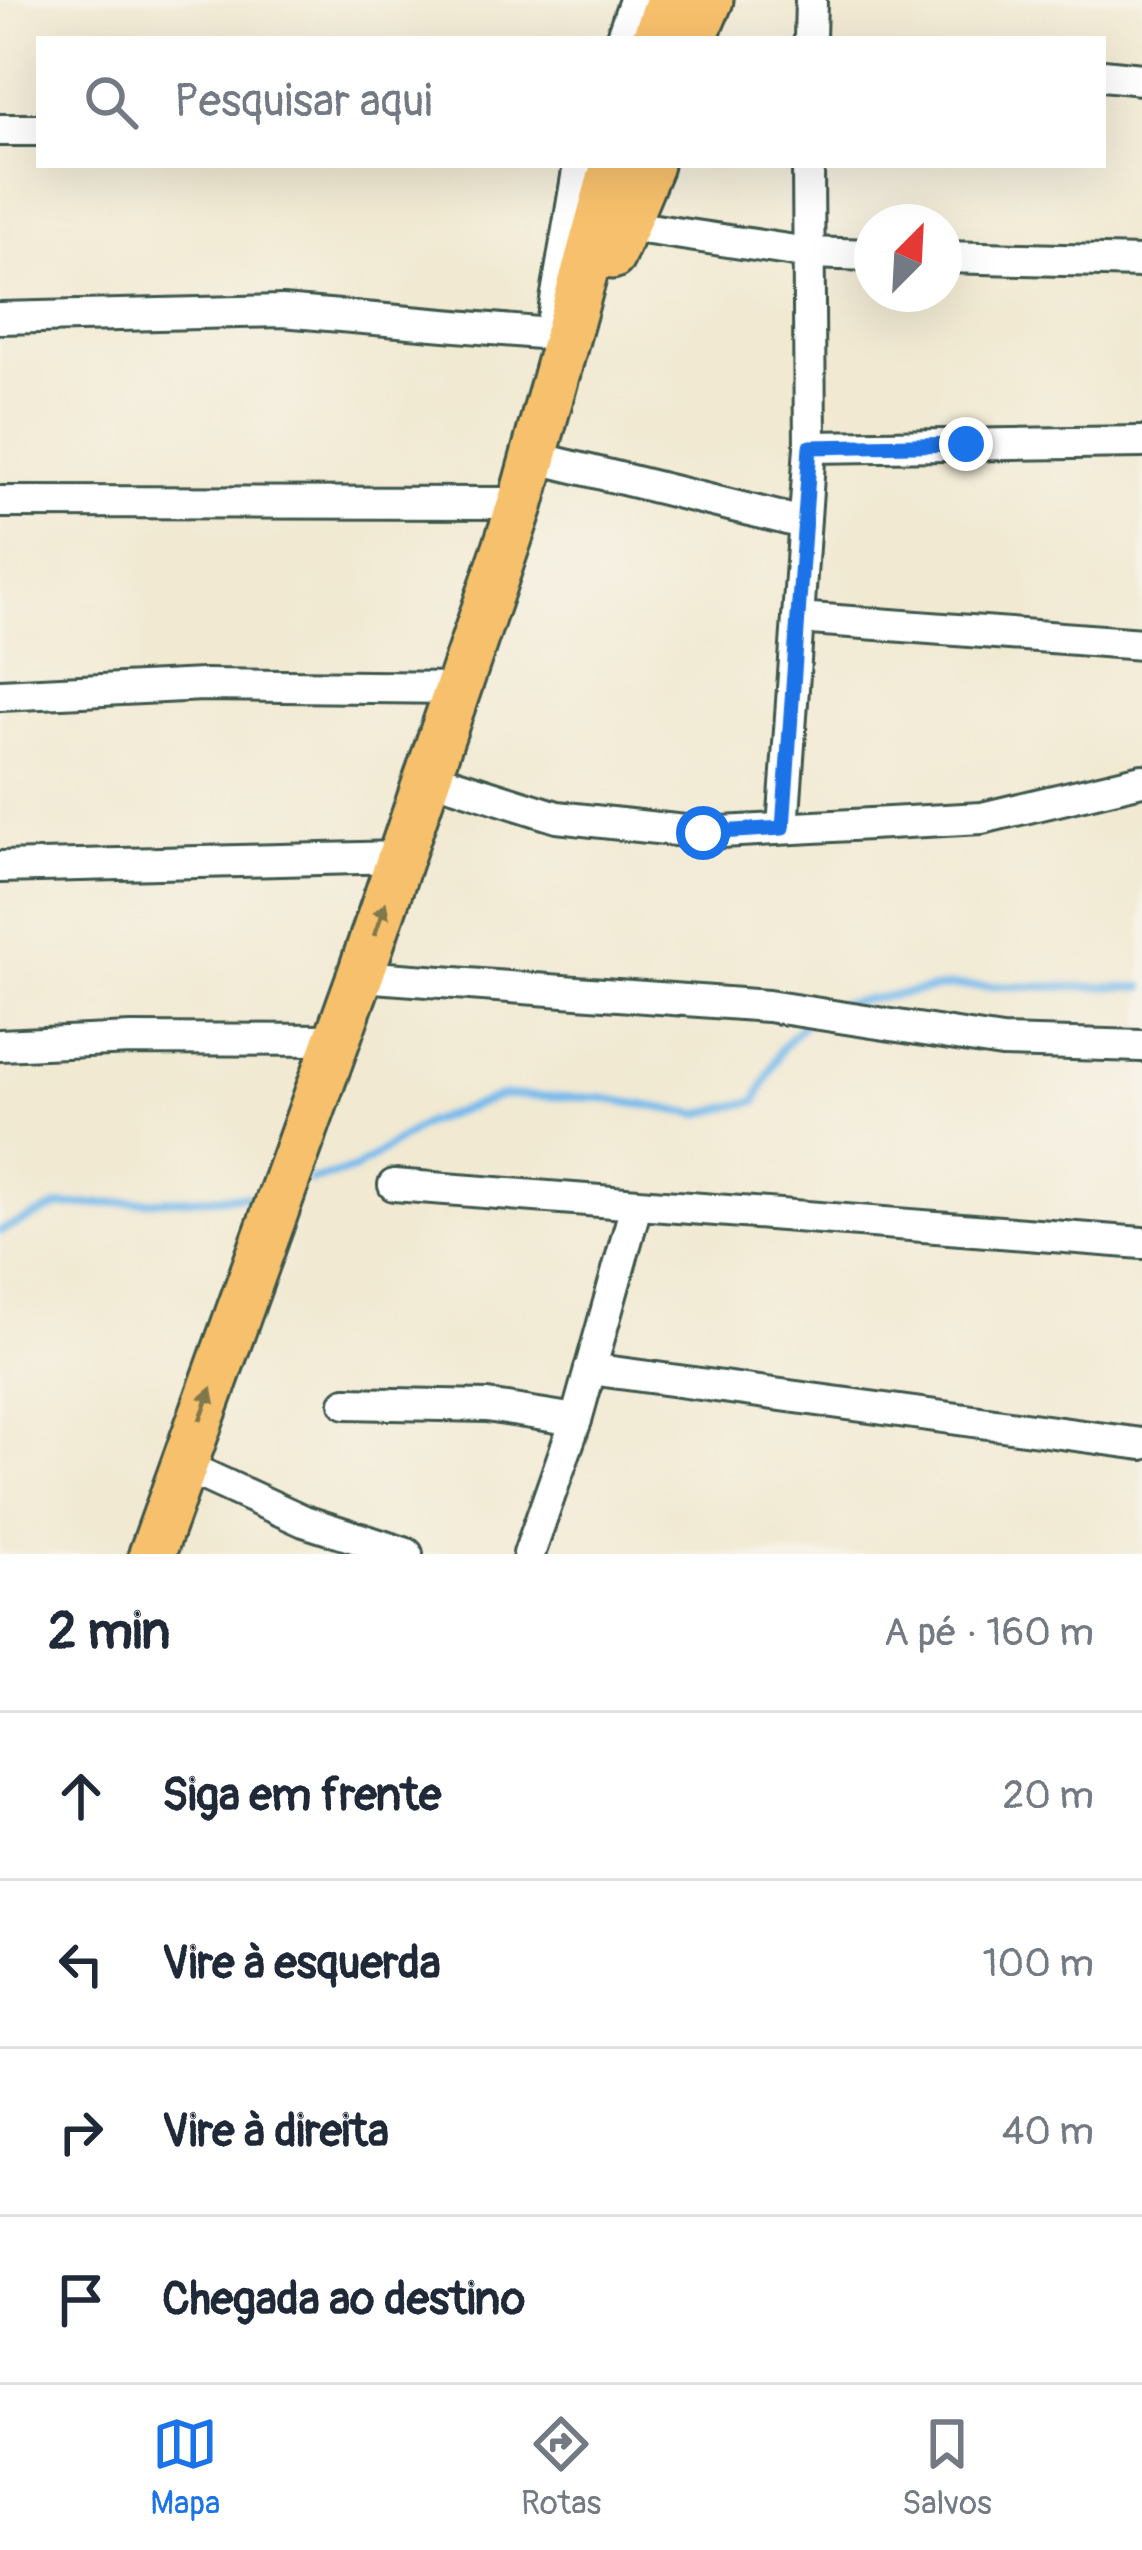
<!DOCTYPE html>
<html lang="pt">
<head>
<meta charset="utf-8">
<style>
  :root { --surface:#fff; --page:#f2f2f3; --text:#1f2937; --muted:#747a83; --line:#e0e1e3; --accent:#1a73e8 }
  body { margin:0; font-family:Pangolin,sans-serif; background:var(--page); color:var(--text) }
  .compass { position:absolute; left:854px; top:204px; width:108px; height:108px; border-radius:50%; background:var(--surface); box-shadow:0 12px 48px #0002; rotate:24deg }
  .stop { position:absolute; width:36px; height:36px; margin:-27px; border:9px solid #1a73e8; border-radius:50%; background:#fff }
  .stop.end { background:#1a73e8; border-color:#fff; box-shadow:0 3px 12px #0008 }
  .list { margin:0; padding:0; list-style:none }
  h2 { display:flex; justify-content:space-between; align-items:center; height:156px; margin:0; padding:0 48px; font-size:51px }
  h2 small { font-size:39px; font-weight:400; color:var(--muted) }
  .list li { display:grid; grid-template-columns:78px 1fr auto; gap:36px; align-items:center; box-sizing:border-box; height:168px; padding:0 48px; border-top:3px solid var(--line) }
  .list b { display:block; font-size:45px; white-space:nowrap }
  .list em { font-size:39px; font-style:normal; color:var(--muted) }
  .icon { flex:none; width:66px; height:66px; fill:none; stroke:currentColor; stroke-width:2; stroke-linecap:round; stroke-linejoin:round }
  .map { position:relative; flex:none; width:1142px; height:1554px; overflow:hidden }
  .search { position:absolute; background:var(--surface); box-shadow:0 12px 48px #0002; left:36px; right:36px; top:36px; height:132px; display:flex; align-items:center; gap:30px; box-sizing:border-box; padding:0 42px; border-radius:0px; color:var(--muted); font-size:45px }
  .sheet { height:828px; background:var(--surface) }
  nav { display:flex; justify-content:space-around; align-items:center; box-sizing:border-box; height:168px; border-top:3px solid var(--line); background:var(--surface); font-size:33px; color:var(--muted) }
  nav a { display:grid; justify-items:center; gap:6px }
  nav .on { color:var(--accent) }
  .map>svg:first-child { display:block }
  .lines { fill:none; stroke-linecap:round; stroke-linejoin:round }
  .stream { stroke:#74baeb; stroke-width:8 }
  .minor-casing { stroke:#3e574c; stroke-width:36 }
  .highway-casing { stroke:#3e574c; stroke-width:51 }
  .minor { stroke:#fff; stroke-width:30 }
  .highway { stroke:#f7c06c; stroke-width:45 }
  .oneway { fill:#80784d }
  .route { stroke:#1a73e8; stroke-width:15 }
</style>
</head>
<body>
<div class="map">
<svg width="1142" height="1554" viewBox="0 0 1142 1554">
  <rect width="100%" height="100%" fill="#f7f3e8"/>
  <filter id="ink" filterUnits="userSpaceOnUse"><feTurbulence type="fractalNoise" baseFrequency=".00833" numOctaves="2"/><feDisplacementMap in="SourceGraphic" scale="24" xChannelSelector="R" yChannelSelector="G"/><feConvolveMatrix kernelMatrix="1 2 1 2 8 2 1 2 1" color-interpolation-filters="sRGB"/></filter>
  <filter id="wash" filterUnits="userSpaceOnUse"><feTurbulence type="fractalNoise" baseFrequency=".004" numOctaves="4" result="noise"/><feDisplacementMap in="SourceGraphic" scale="48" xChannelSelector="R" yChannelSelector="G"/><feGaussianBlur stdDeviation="2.7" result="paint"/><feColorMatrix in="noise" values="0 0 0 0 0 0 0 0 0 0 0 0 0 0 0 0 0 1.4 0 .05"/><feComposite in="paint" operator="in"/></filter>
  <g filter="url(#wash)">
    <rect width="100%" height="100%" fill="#f1e9d2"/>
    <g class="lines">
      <g class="stream">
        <polyline points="838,1004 952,986 1142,987"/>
        <polyline points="311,1180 353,1170 425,1123 503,1095 601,1098 699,1114 756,1101 781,1049 806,1021"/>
        <polyline points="0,1231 59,1206 246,1196"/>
      </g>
    </g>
  </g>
  <g filter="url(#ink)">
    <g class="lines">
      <defs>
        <g id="minor">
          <polyline points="621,39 635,0"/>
          <polyline points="810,39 811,0"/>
          <polyline points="1103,75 1142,79"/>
          <polyline points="0,130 39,130"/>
          <polyline points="808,165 810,447 798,618 1142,644"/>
          <polyline points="629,226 808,253 872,255"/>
          <polyline points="944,257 1142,262"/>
          <polyline points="0,318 282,311 550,334"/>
          <polyline points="551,330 579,165"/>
          <polyline points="810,447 1142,442"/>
          <polyline points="533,457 803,523"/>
          <polyline points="0,502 521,503"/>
          <polyline points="0,695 203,685 457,688"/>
          <polyline points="425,775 557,817 703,833 982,818 1142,780"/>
          <polyline points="783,828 798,618"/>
          <polyline points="0,867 400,857"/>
          <polyline points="360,976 768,1006 1002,1042 1142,1046"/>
          <polyline points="0,1045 131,1039 336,1040"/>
          <polyline points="394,1185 1142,1243"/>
          <polyline points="590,1369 1142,1444"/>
          <polyline points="346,1403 487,1406 576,1420"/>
          <polyline points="184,1466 304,1521 407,1554"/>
          <polyline points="529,1554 576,1420 636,1206"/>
        </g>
        <g id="highway">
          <polyline points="655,39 669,0"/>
          <polyline points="693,39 710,0"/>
          <polyline points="612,256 650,165"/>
          <polyline points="152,1554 360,976 521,503 614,165"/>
        </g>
      </defs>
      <use href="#minor" class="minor-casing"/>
      <use href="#highway" class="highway-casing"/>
      <use href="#minor" class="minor"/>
      <use href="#highway" class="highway"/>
    </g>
    <defs><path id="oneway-solid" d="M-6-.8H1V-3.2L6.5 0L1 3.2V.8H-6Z" transform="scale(3)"/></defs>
    <g class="oneway">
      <use href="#oneway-solid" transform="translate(380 919) rotate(-71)"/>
      <use href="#oneway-solid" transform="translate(206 1404) rotate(-70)"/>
    </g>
  </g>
  <g class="lines" filter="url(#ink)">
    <polyline class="route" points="703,833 783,828 810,447 966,444"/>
  </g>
</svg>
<svg class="compass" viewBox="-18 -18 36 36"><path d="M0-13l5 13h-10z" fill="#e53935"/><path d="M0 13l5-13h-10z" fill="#747a83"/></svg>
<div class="stop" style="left:703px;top:833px"></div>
<div class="stop end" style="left:966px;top:444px"></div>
<div class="search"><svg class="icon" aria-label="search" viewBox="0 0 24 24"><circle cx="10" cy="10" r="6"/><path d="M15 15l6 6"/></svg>Pesquisar aqui</div>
</div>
<section class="sheet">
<h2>2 min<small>A pé · 160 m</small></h2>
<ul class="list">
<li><svg class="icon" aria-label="ahead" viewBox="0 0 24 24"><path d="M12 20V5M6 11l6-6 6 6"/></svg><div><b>Siga em frente</b></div><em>20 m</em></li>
<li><svg class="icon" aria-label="left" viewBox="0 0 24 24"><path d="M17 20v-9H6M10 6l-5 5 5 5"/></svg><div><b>Vire à esquerda</b></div><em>100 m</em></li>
<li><svg class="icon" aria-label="right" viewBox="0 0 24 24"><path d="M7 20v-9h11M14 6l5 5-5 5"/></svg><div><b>Vire à direita</b></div><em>40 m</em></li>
<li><svg class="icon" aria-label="arrive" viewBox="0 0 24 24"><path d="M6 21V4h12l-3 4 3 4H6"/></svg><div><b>Chegada ao destino</b></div></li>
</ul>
</section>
<nav>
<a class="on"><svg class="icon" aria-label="map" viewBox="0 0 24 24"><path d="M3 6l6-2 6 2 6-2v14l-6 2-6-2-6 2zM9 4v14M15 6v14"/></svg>Mapa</a>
<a><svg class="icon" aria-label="directions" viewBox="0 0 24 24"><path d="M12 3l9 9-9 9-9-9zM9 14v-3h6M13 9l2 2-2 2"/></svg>Rotas</a>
<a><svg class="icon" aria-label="saved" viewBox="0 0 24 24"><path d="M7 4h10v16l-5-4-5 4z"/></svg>Salvos</a>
</nav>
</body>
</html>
